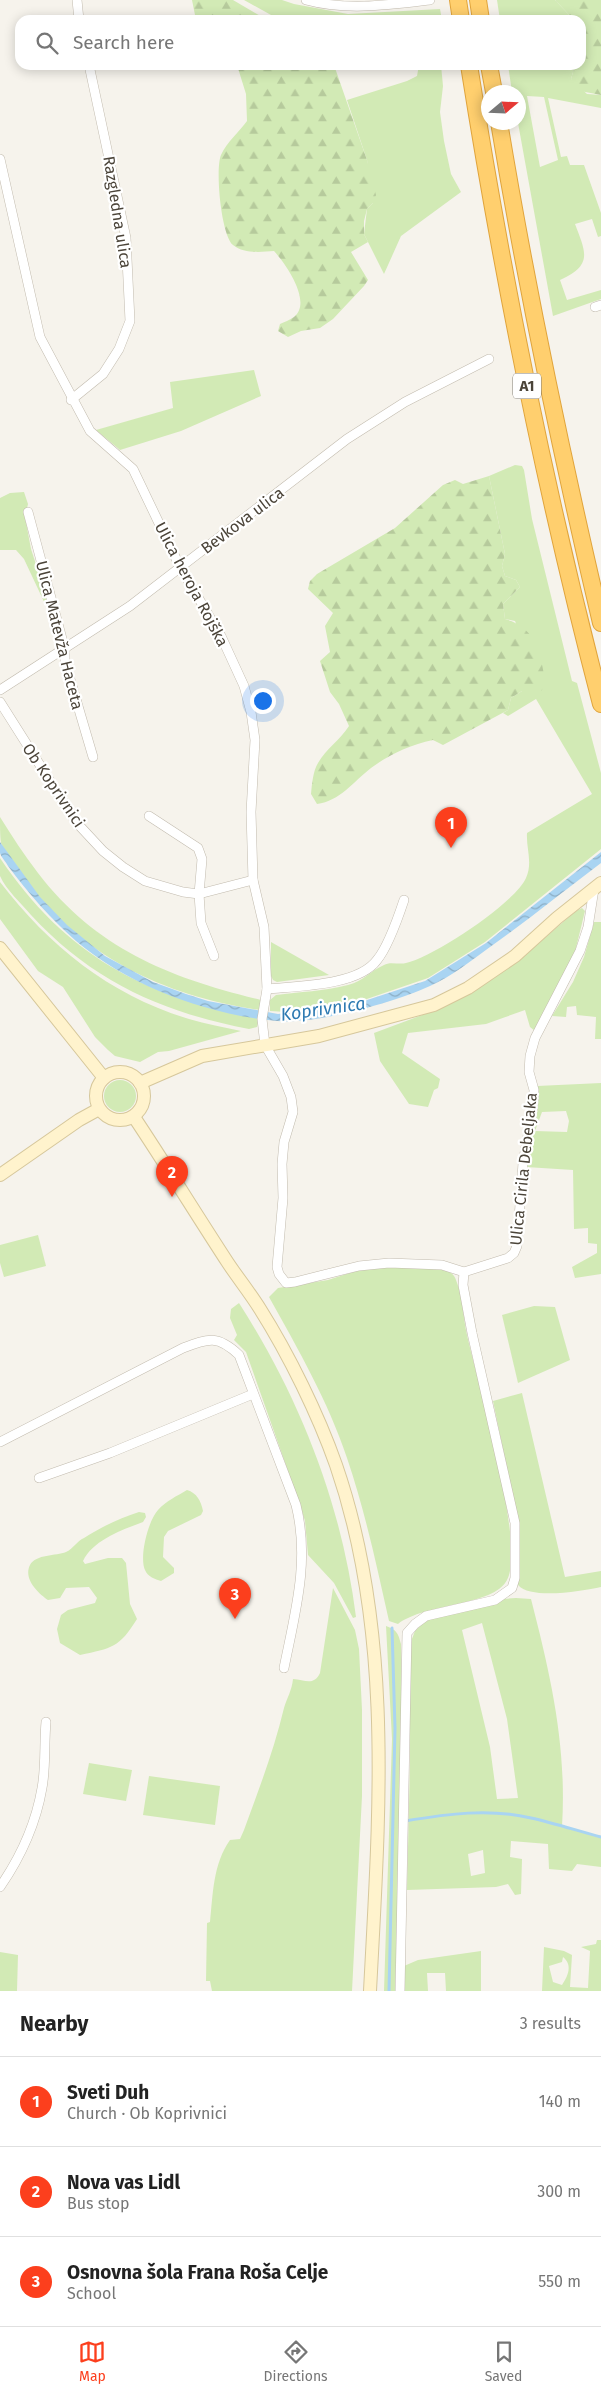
<!DOCTYPE html>
<html lang="en">
<head>
<meta charset="utf-8">
<style>
  :root { --surface:#fff; --page:#f6f6f6; --text:#222; --muted:#767676; --line:#e0e0e0; --accent:#fc3f1d }
  body { margin:0; font-family:"Fira Sans",sans-serif; background:var(--page); color:var(--text) }
  .compass { position:absolute; left:481px; top:85px; width:45px; height:45px; border-radius:50%; background:var(--surface); box-shadow:0 2px 12px #0003; rotate:71deg }
  .you { position:absolute; left:262px; top:700px; width:18px; height:18px; margin:-12px; border:4px solid #fff; border-radius:50%; background:#1a73e8; box-shadow:0 0 0 8px #1a73e833 }
  .badge { display:grid; place-items:center; width:32px; height:32px; border-radius:50%; background:var(--accent); color:#fff; font-size:16px; font-weight:700 }
  .pin { position:absolute; translate:-50% -41px; filter:drop-shadow(0 1px 2px #0008) }
  .pin::after { content:''; position:absolute; top:26px; width:18px; height:15px; background:inherit; clip-path:polygon(0 0,100% 0,50% 100%) }
  .list { margin:0; padding:0; list-style:none }
  h2 { display:flex; justify-content:space-between; align-items:center; height:65px; margin:0; padding:0 20px; font-size:21px }
  h2 small { font-size:16px; font-weight:400; color:var(--muted) }
  .list li { display:grid; grid-template-columns:32px 1fr auto; gap:15px; align-items:center; box-sizing:border-box; height:90px; padding:0 20px; border-top:1px solid var(--line) }
  .list b { display:block; font-size:19px; white-space:nowrap }
  .list p { margin:0; font-size:16px; white-space:nowrap; color:var(--muted) }
  .list em { font-size:16px; font-style:normal; color:var(--muted) }
  .icon { flex:none; width:28px; height:28px; fill:none; stroke:currentColor; stroke-width:2; stroke-linecap:round; stroke-linejoin:round }
  .map { position:relative; flex:none; width:601px; height:1991px; overflow:hidden }
  .search { position:absolute; background:var(--surface); box-shadow:0 2px 12px #0003; left:15px; right:15px; top:15px; height:55px; display:flex; align-items:center; gap:12px; box-sizing:border-box; padding:0 18px; border-radius:15px; color:var(--muted); font-size:19px }
  .sheet { height:335px; background:var(--surface) }
  nav { display:flex; justify-content:space-around; align-items:center; box-sizing:border-box; height:70px; border-top:1px solid var(--line); background:var(--surface); font-size:14px; color:var(--muted) }
  nav a { display:grid; justify-items:center; gap:2px }
  nav .on { color:var(--accent) }
  .map>svg:first-child { display:block }
  .grass { fill:#d2eab5; fill-rule:evenodd }
  .forest { fill:url(#forest-firs) }
  .water { fill:url(#water-waves) }
  .lines { fill:none; stroke-linecap:round; stroke-linejoin:round }
  .stream { stroke:#a9d4f2; stroke-width:3 }
  .street-casing { stroke:#c2bbae; stroke-width:10 }
  .secondary-casing { stroke:#d6c79b; stroke-width:14 }
  .highway-casing { stroke:#e0a43c; stroke-width:18 }
  .street { stroke:#fff; stroke-width:9 }
  .secondary { stroke:#fff3cd; stroke-width:12 }
  .highway { stroke:#ffcf6e; stroke-width:16 }
  .labels { text-anchor:middle; stroke-width:4.5; stroke-linejoin:round; paint-order:stroke }
  .shield { fill:#fff; stroke:#817c74; stroke-width:1 }
  .shield-label { font-size:15px; font-weight:bold; fill:#4b4439 }
  .street-label { font-size:16px; fill:#4b4439; stroke:#fff }
  .water-label { font-size:18px; font-style:italic; fill:#2e7ab2; stroke:#fff }
</style>
</head>
<body>
<div class="map">
<svg width="601" height="1991" viewBox="0 0 601 1991">
  <defs>
    <pattern id="forest-firs" width="22" height="20" patternUnits="userSpaceOnUse" patternTransform="scale(1.25)"><rect width="22" height="20" fill="#d2eab5"/><path d="M5 1l3.5 6h-7zM16 11l3.5 6h-7z" fill="#b6ca9c"/></pattern>
    <pattern id="water-waves" width="16" height="10" patternUnits="userSpaceOnUse" patternTransform="scale(1.25)"><rect width="16" height="10" fill="#a9d4f2"/><path d="M0 5q4-4 8 0t8 0" fill="none" stroke="#8caec5"/></pattern>
  </defs>
  <rect width="100%" height="100%" fill="#f6f3ec"/>
  <g class="grass">
    <polygon points="244,0 282,0 294,4 348,14 440,9 442,20 280,20"/>
    <polygon points="497,0 555,0 574,20 500,20"/>
    <polygon points="419,65 441,65 443,86 440,112 444,141 451,174 461,192 401,236 384,274 364,234 367,209 373,203 367,160 347,100 407,81 417,76"/>
    <path d="M508,65H575L571,79L587,94L601,95V108L548,98L561,157L567,156L570,165H584L601,213V236L598,237L592,219L575,224C586,253 593,265 560,280L567,300L601,290V299L553,316L518,123V92H512ZM527,96L544,97L558,160L540,167Z"/>
    <polygon points="254,370 261,396 181,431 120,450 96,430 173,408 170,382"/>
    <path d="M515,465L522,466L524,470L532,519L572,681L577,683L601,773V849L485,942L428,978L361,1001L286,1012L270,1011V1000L276,995C299,992 325,991 348,985C364,981 370,971 384,965C390,961 399,965 406,963C434,957 515,903 526,878C533,862 526,849 527,833L592,794L536,699L508,716L503,713L508,710L511,698L522,691H541L515,621L505,619L503,604L520,587L516,580L505,576L502,566L505,554L489,476Z"/>
    <polygon points="24,492 28,504 25,517 31,549 48,601 46,606 24,559 16,550 0,550 0,498 10,493"/>
    <path d="M0,817C12,836 24,855 38,873C97,950 171,978 261,1000L260,1010C167,997 79,956 25,878C17,867 6,855 1,843C0,836 0,824 0,817Z"/>
    <path d="M0,858C66,956 145,997 259,1018L257,1027L249,1029C162,1012 93,982 31,915C22,904 6,890 0,876C0,871 0,863 0,858Z"/>
    <path d="M0,882C50,947 110,995 189,1019C206,1024 224,1027 241,1031L169,1051L158,1052L140,1062L115,1056L108,1050L95,1037L63,987L38,971L0,919Z"/>
    <polygon points="582,908 585,911 574,956 535,1031 530,1027 525,1010 486,1024 408,1033 402,1053 440,1079 438,1088 434,1090 428,1107 409,1104 380,1061 374,1033 441,1008 519,960 576,911"/>
    <polygon points="594,922 601,922 601,1039 595,1039 596,1017 577,1015 576,1006 567,1007 566,1017 552,1016 573,982 584,957"/>
    <polygon points="271,942 329,975 277,982 273,980 271,976"/>
    <circle cx="120" cy="1096" r="16"/>
    <path d="M601,1083V1274L575,1278L572,1267L597,1253V1244L588,1243V1228L574,1229L573,1170L526,1167L537,1086ZM566,1111L569,1121L567,1132L535,1131L542,1112Z"/>
    <polygon points="38,1235 46,1266 4,1277 0,1263 0,1245"/>
    <path d="M389,1266L442,1269C448,1271 454,1273 456,1280C463,1297 463,1317 467,1335C477,1380 526,1545 507,1580C494,1606 425,1603 398,1624L389,1621C377,1567 365,1511 347,1458C328,1401 298,1349 269,1297L278,1288L328,1280L359,1270Z"/>
    <path d="M239,1303C300,1398 342,1505 356,1617L353,1618L334,1583L308,1555L305,1521L300,1505L246,1352L234,1340L237,1335L230,1318L231,1309Z"/>
    <polygon points="534,1306 555,1307 570,1360 518,1383 502,1315"/>
    <path d="M522,1393L565,1577L601,1571V1587C582,1591 531,1600 518,1585V1522L493,1401Z"/>
    <path d="M187,1490C197,1493 201,1501 203,1511L201,1515L168,1531L164,1537L163,1557L174,1568V1573L161,1581C155,1579 148,1577 145,1570C139,1557 148,1521 158,1510C166,1501 177,1496 187,1490Z"/>
    <path d="M139,1512L145,1513L146,1517L143,1522C122,1530 93,1540 83,1561L85,1564L108,1558H122L126,1563L130,1604L137,1619C119,1648 112,1648 80,1655L60,1643L57,1629L61,1615L68,1610L95,1603L97,1598L89,1587L66,1588L60,1598L48,1600C38,1593 23,1579 30,1565C36,1554 56,1556 66,1552C73,1549 77,1541 84,1538C101,1527 120,1518 139,1512Z"/>
    <path d="M333,1588L355,1630L359,1649L362,1710V1796L352,1991H212L210,1981H206L207,1923L210,1922C213,1894 213,1864 230,1840L240,1839L244,1830C259,1789 274,1750 284,1708C287,1698 292,1690 293,1679C305,1680 314,1686 320,1673Z"/>
    <path d="M516,1598L531,1599C551,1677 567,1746 562,1827L601,1836V1867L577,1864L572,1871L549,1869L548,1844L511,1841L510,1857L522,1859L521,1894L515,1895L508,1884L496,1887L407,1890L410,1763V1644L415,1631L425,1621L503,1599ZM482,1623L507,1719L518,1798L497,1799L490,1747L462,1630ZM483,1850L485,1873L471,1876L468,1854Z"/>
    <path d="M386,1626C397,1630 398,1633 401,1644L403,1765L395,1991H384L392,1739Z"/>
    <polygon points="89,1763 132,1770 126,1801 83,1794"/>
    <polygon points="149,1776 220,1786 215,1825 143,1815"/>
    <path d="M597,1940H601V1991H542L544,1947L564,1951L572,1955L570,1987L588,1988L590,1951L581,1947L596,1944ZM563,1957C573,1965 568,1976 562,1985L553,1982L549,1966L562,1962Z"/>
    <polygon points="481,1951 481,1991 446,1991 445,1973 427,1973 428,1991 403,1991 404,1966 418,1960"/>
    <polygon points="0,1952 18,1955 17,1991 0,1991"/>
  </g>
  <g class="forest">
    <polygon points="192,0 233,0 267,20 196,20"/>
    <polygon points="555,0 601,0 601,95 575,90 571,79 575,65 581,65 581,20 574,20"/>
    <path d="M237,65H334L367,160L376,195L373,203L367,209L364,221V234L368,242L351,252L368,280L364,286L333,319L320,328L301,331L288,337L278,331L280,324C284,322 290,320 294,317C313,302 285,263 274,251C261,252 244,254 233,245C221,235 215,169 221,155C226,143 240,131 247,121L246,94Z"/>
    <path d="M489,476L505,554L502,566L505,576L516,580L520,587L503,604L505,619C538,628 540,655 546,684L541,691H522L511,698L508,710L443,745L433,740C410,745 390,754 371,768C353,782 340,801 317,804L311,794C312,784 313,771 318,763C326,749 340,740 349,726L339,704L330,692L320,661L330,652L325,626L333,613L308,589L310,581L317,574L395,528L443,485L455,480L463,484Z"/>
  </g>
  <path class="water" d="M0,842L40,897L67,925L105,956L153,982L186,994L208,1001L278,1014L358,1003L425,981L486,943L601,852V863C564,891 528,920 490,947C471,961 452,976 430,986C396,1002 314,1025 277,1021C208,1015 129,986 76,941C51,919 28,893 8,866C6,862 1,857 0,853C0,850 0,845 0,842Z"/>
  <g class="lines">
    <g class="stream">
      <path d="M405,1821C447,1814 489,1808 531,1818C554,1823 578,1831 601,1837"/>
      <polyline points="389,1991 395,1728 392,1628"/>
    </g>
    <defs>
      <g id="street">
        <polyline points="77,0 79,20"/>
        <path d="M306,0C346,11 388,5 430,0"/>
        <polyline points="0,159 40,337 90,431 133,469 180,567 221,636 244,686 251,712 255,740 251,812 253,880 264,927 267,989 262,1019 265,1045 283,1076 291,1097 293,1112 284,1142 282,1164 283,1198 277,1267 279,1274 286,1283 295,1282 359,1266 389,1263 442,1265 464,1272 463,1285 472,1333 515,1523 515,1578 512,1588 495,1600 426,1616 415,1624 407,1633 400,1991"/>
        <polyline points="595,307 601,305"/>
        <polyline points="71,400 103,374 119,349 130,321 126,238 89,65"/>
        <polyline points="28,512 65,650 65,662 93,757"/>
        <polyline points="0,690 130,606 347,439 405,402 489,359"/>
        <polyline points="0,702 76,822 103,851 123,867 145,881 183,892 199,894 253,880"/>
        <polyline points="149,816 198,848 202,859 199,894 201,923 214,956"/>
        <path d="M267,989C297,986 358,986 377,960C387,948 399,915 404,900"/>
        <polyline points="464,1272 508,1258 514,1253 517,1246 523,1163 533,1107 534,1090 529,1072 530,1056 535,1038 580,951 588,927 594,889"/>
        <path d="M0,1442L183,1348C209,1338 218,1335 239,1355L296,1505C310,1561 295,1613 284,1668"/>
        <polyline points="39,1478 110,1453 253,1394"/>
        <path d="M0,1887C20,1858 36,1823 42,1788C46,1767 44,1743 46,1722"/>
      </g>
      <g id="secondary">
        <polyline points="0,948 104,1078"/>
        <circle cx="120" cy="1096" r="24"/>
        <polyline points="140,1083 202,1056 319,1036 434,1005 468,988 515,956 557,918 601,883"/>
        <path d="M134,1117C166,1165 196,1214 228,1263C238,1278 250,1293 260,1309C289,1355 318,1414 336,1465C394,1633 379,1817 370,1991"/>
        <polyline points="0,1175 79,1120 99,1109"/>
      </g>
      <g id="highway">
        <polyline points="458,0 461,20"/>
        <polyline points="478,0 481,20"/>
        <path d="M469,65C503,280 546,494 601,704"/>
        <polyline points="489,65 494,92"/>
        <path d="M499,122C527,291 562,457 601,623"/>
      </g>
    </defs>
    <use href="#street" class="street-casing"/>
    <use href="#secondary" class="secondary-casing"/>
    <use href="#highway" class="highway-casing"/>
    <use href="#street" class="street"/>
    <use href="#secondary" class="secondary"/>
    <use href="#highway" class="highway"/>
  </g>
  <g class="labels">
    <rect class="shield" x="513" y="373.5" width="28" height="25" rx="4"/>
    <g class="shield-label">
      <text x="527" y="391">A1</text>
    </g>
    <g class="street-label">
      <text transform="translate(118 212) rotate(81)" y="6">Razgledna ulica</text>
      <text transform="translate(242 520) rotate(-37)" y="6">Bevkova ulica</text>
      <text transform="translate(192 584) rotate(62)" y="6">Ulica heroja Rojška</text>
      <text transform="translate(60 635) rotate(76)" y="6">Ulica Matevža Haceta</text>
      <text transform="translate(54 785) rotate(56)" y="6">Ob Koprivnici</text>
      <text transform="translate(523 1169) rotate(-84)" y="6">Ulica Cirila Debeljaka</text>
    </g>
    <g class="water-label">
      <text transform="translate(323 1009) rotate(-8)" y="6">Koprivnica</text>
    </g>
  </g>
</svg>
<svg class="compass" viewBox="-18 -18 36 36"><path d="M0-13l5 13h-10z" fill="#e53935"/><path d="M0 13l5-13h-10z" fill="#767676"/></svg>
<div class="you"></div>
<div class="pin badge" style="left:451px;top:848px">1</div>
<div class="pin badge" style="left:172px;top:1197px">2</div>
<div class="pin badge" style="left:235px;top:1619px">3</div>
<div class="search"><svg class="icon" aria-label="search" viewBox="0 0 24 24"><circle cx="10" cy="10" r="6"/><path d="M15 15l6 6"/></svg>Search here</div>
</div>
<section class="sheet">
<h2>Nearby<small>3 results</small></h2>
<ul class="list">
<li><span class="badge">1</span><div><b>Sveti Duh</b><p>Church · Ob Koprivnici</p></div><em>140 m</em></li>
<li><span class="badge">2</span><div><b>Nova vas Lidl</b><p>Bus stop</p></div><em>300 m</em></li>
<li><span class="badge">3</span><div><b>Osnovna šola Frana Roša Celje</b><p>School</p></div><em>550 m</em></li>
</ul>
</section>
<nav>
<a class="on"><svg class="icon" aria-label="map" viewBox="0 0 24 24"><path d="M3 6l6-2 6 2 6-2v14l-6 2-6-2-6 2zM9 4v14M15 6v14"/></svg>Map</a>
<a><svg class="icon" aria-label="directions" viewBox="0 0 24 24"><path d="M12 3l9 9-9 9-9-9zM9 14v-3h6M13 9l2 2-2 2"/></svg>Directions</a>
<a><svg class="icon" aria-label="saved" viewBox="0 0 24 24"><path d="M7 4h10v16l-5-4-5 4z"/></svg>Saved</a>
</nav>
</body>
</html>
